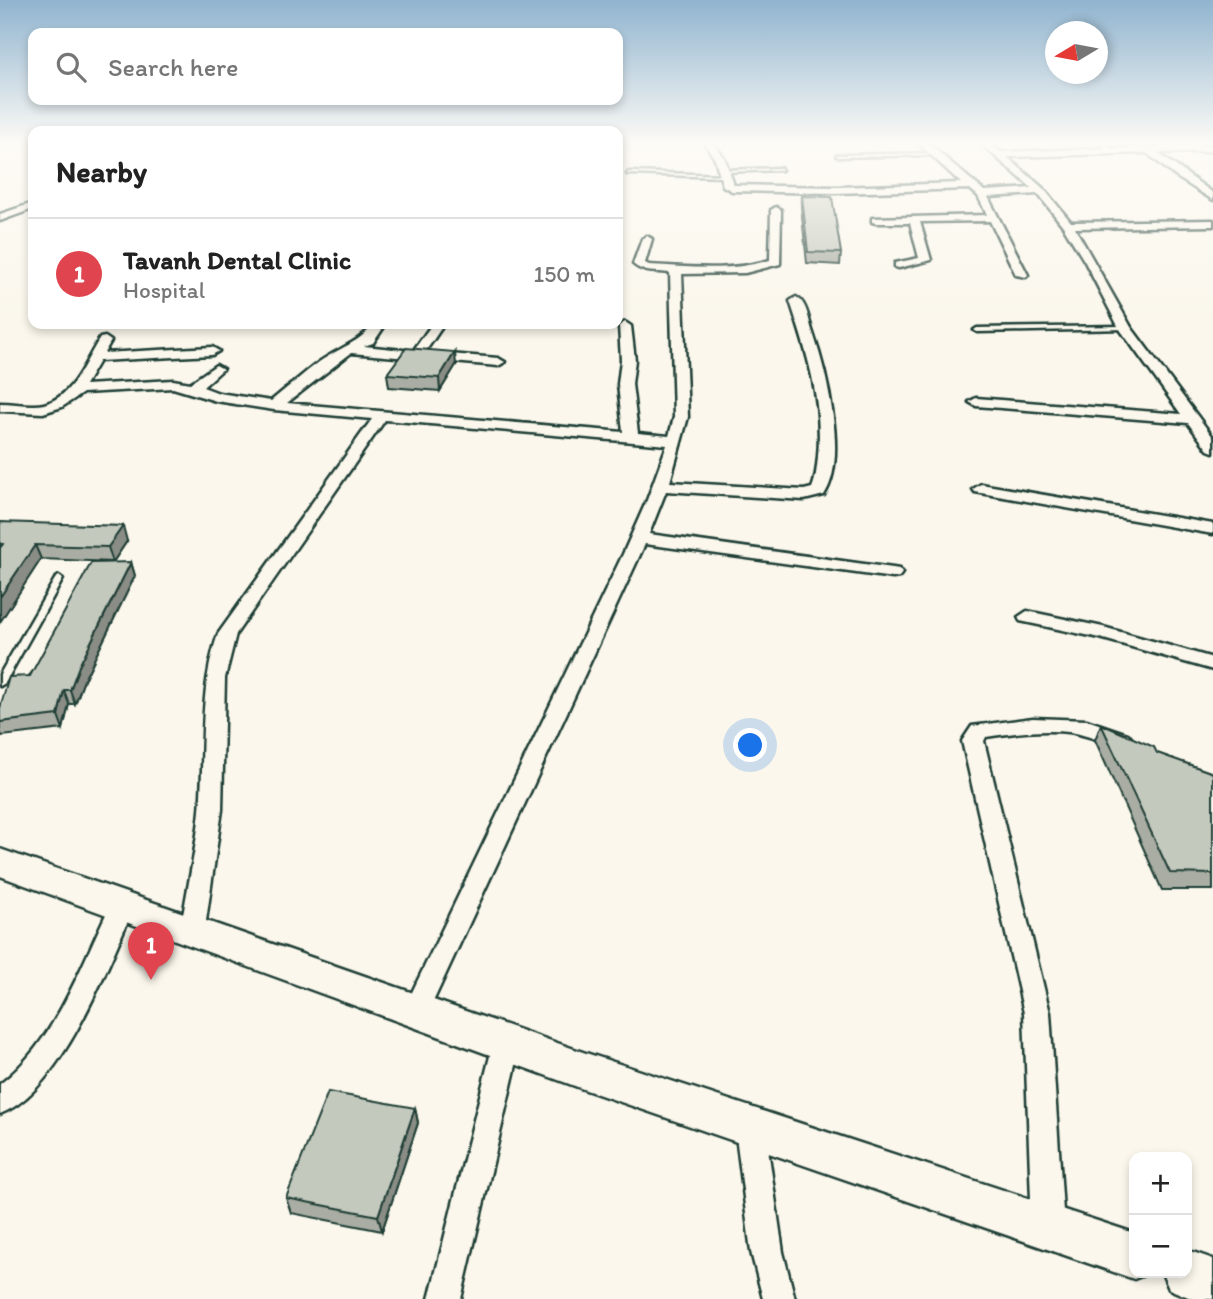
<!DOCTYPE html>
<html lang="en">
<head>
<meta charset="utf-8">
<style>
  :root { --surface:#fff; --page:#f2f2f2; --text:#222; --muted:#767676; --line:#e0e0e0; --accent:#ea580c }
  body { margin:0; font-family:Itim,sans-serif; background:var(--page); color:var(--text) }
  .controls { position:absolute; right:21px; bottom:21px; display:grid; overflow:hidden; border-radius:14px; box-shadow:0 4px 10px #0003 }
  .controls button { width:63px; height:63px; display:grid; place-items:center; padding:0; border:0; border-bottom:2px solid var(--line); background:var(--surface); color:var(--text); font:35px sans-serif }
  .compass { position:absolute; left:1045px; top:21px; width:63px; height:63px; border-radius:50%; background:var(--surface); box-shadow:0 4px 10px #0003; rotate:260deg }
  .you { position:absolute; left:751px; top:746px; width:24px; height:24px; margin:-18px; border:5px solid #fff; border-radius:50%; background:#1a73e8; box-shadow:0 0 0 10px #1a73e833 }
  .badge { display:grid; place-items:center; width:46px; height:46px; border-radius:50%; background:var(--accent); color:#fff; font-size:23px; font-weight:700 }
  .pin { position:absolute; translate:-50% -58px; filter:drop-shadow(0 2px 4px #0008) }
  .pin::after { content:''; position:absolute; top:37px; width:24px; height:21px; background:inherit; clip-path:polygon(0 0,100% 0,50% 100%) }
  .list { margin:0; padding:0; list-style:none }
  h2 { display:flex; justify-content:space-between; align-items:center; height:91px; margin:0; padding:0 28px; font-size:30px }
  h2 small { font-size:23px; font-weight:400; color:var(--muted) }
  .list li { display:grid; grid-template-columns:46px 1fr auto; gap:21px; align-items:center; box-sizing:border-box; height:112px; padding:0 28px; border-top:2px solid var(--line) }
  .list b { display:block; font-size:26px; white-space:nowrap }
  .list p { margin:0; font-size:23px; white-space:nowrap; color:var(--muted) }
  .list em { font-size:23px; font-style:normal; color:var(--muted) }
  .icon { flex:none; width:38px; height:38px; fill:none; stroke:currentColor; stroke-width:2; stroke-linecap:round; stroke-linejoin:round }
  .map { position:relative; flex:none; width:1213px; height:1299px; overflow:hidden }
  .search { position:absolute; background:var(--surface); box-shadow:0 4px 10px #0003; left:28px; top:28px; width:595px; height:77px; display:flex; align-items:center; gap:18px; box-sizing:border-box; padding:0 24px; border-radius:14px; color:var(--muted); font-size:26px }
  .panel { position:absolute; background:var(--surface); box-shadow:0 4px 10px #0003; left:28px; top:126px; width:595px; height:203px; border-radius:14px }
  .map>svg:first-child { display:block }
  .lines { fill:none; stroke-linecap:round; stroke-linejoin:round }
  .lane-casing { stroke:#1f3d34; stroke-width:5 }
  .street-casing { stroke:#1f3d34; stroke-width:5 }
  .secondary-casing { stroke:#1f3d34; stroke-width:5 }
  .lane { fill:#fbf7ec; fill-rule:evenodd }
  .street { fill:#fbf7ec; fill-rule:evenodd }
  .secondary { fill:#fbf7ec; fill-rule:evenodd }
  .wall { fill:#a9ada3; stroke:#1f3d34; stroke-width:2 }
  .shaded-wall { fill:#898d85; stroke:#1f3d34; stroke-width:2 }
  .building { fill:#c4c9be; stroke:#1f3d34; stroke-width:2 }
</style>
</head>
<body>
<div class="map">
<svg width="1213" height="1299" viewBox="0 0 1213 1299">
  <rect width="100%" height="100%" fill="#fbf7ec"/>
  <filter id="ink" filterUnits="userSpaceOnUse"><feTurbulence type="fractalNoise" baseFrequency=".0143" numOctaves="2"/><feDisplacementMap in="SourceGraphic" scale="14" xChannelSelector="R" yChannelSelector="G"/><feConvolveMatrix kernelMatrix="1 2 1 2 8 2 1 2 1" color-interpolation-filters="sRGB"/></filter>
  <g filter="url(#ink)">
    <g class="lines">
      <defs>
        <g id="lane">
          <polygon points="1102,144 1107,144 1111,151 1107,151"/>
          <polygon points="934,153 936,155 838,157 836,156 838,155"/>
          <polygon points="780,168 782,170 723,172 721,171 723,170"/>
          <polygon points="629,172 725,175 727,176 725,177 627,174"/>
          <polygon points="1125,326 1128,328 1127,329 977,332 974,330 977,328"/>
          <polygon points="59,576 63,579 5,683 0,686 0,674 55,579"/>
        </g>
        <g id="street">
          <polygon points="705,144 714,144 725,159 734,185 835,187 961,183 919,144 929,144 984,191 1032,188 981,144 991,144 1000,152 1213,145 1213,151 1158,153 1213,193 1213,200 1175,176 1147,153 1007,157 1044,189 1071,222 1213,220 1213,226 1075,228 1131,327 1213,437 1213,452 1208,450 1188,423 976,406 969,402 976,398 1181,414 1119,328 1085,262 1063,226 1038,194 988,197 1028,275 1026,277 1016,275 990,221 920,222 931,260 899,268 895,267 895,263 919,258 910,223 876,223 872,222 872,218 987,215 978,196 970,189 835,193 732,191 723,186 715,159"/>
          <polygon points="33,203 33,209 0,221 0,214"/>
          <path d="M776,207L781,210L780,264L745,273L682,274L688,417L670,482L804,490L812,488C816,479 817,467 818,456C823,401 807,353 790,301L796,297C806,301 809,320 812,330C826,370 849,458 824,495L804,500L666,491L649,534L893,568L899,569L902,573L899,577L893,578L645,544L425,1019L416,1023L407,1019L403,1011L623,554L647,500L667,445L385,420L236,634L225,678L222,810L205,928L202,935L193,938L184,935L181,928C187,889 196,850 200,811C205,750 198,692 218,634L372,419L274,410L216,401L173,388L83,393L62,407L43,413L0,411V403C14,403 31,407 44,404C73,397 85,361 100,338L105,337L111,341L104,353L212,347L219,351L212,355L99,361L85,385L173,380L190,383L216,365L223,369L203,387L219,393L271,401C287,388 303,374 319,362C339,348 359,343 374,324H386L373,343L364,346L413,351L432,324H444L425,352L498,358L505,362L498,366L351,353L287,403L623,432L618,384L621,360L619,326L625,322L631,326L635,360L632,384L638,433L669,436L674,417L670,273C657,271 644,274 633,264L642,239L647,236L652,239L645,263L649,265C689,267 731,272 770,260L771,210Z"/>
          <polygon points="981,484 1213,524 1213,534 975,492 973,489"/>
          <polygon points="1027,611 1103,627 1213,658 1213,670 1100,638 1020,621 1018,617"/>
          <path d="M1033,718L1087,720L1128,734L1132,739L1128,744C1114,748 1087,734 1069,732C1042,729 1013,733 986,737L984,741L1050,1013L1064,1227L1059,1238L1048,1243L1037,1238L1032,1227L1024,1013L962,741L972,726Z"/>
          <path d="M124,893L133,896L136,903C108,963 64,1089 0,1114V1084C59,1039 82,960 115,896Z"/>
          <polygon points="507,1032 517,1035 521,1044 461,1299 429,1299 493,1044 497,1035"/>
          <polygon points="750,1114 760,1118 765,1128 783,1252 795,1299 763,1299 751,1252 735,1128 740,1118"/>
        </g>
        <g id="secondary">
          <polygon points="0,849 583,1052 1134,1233 1134,1273 1149,1273 1134,1279 583,1089 0,876"/>
          <polygon points="1187,1250 1213,1259 1213,1299 1193,1299 1169,1289 1162,1273 1187,1273"/>
        </g>
      </defs>
      <use href="#lane" class="lane-casing"/>
      <use href="#street" class="street-casing"/>
      <use href="#secondary" class="secondary-casing"/>
      <use href="#lane" class="lane"/>
      <use href="#street" class="street"/>
      <use href="#secondary" class="secondary"/>
    </g>
    <g class="wall">
      <polygon points="802,196 841,253 840,265 807,263 801,207"/>
      <polygon points="456,365 440,391 389,387 387,374"/>
      <polygon points="0,522 127,541 113,562 41,559 0,622"/>
      <polygon points="131,562 135,576 84,680 75,704 69,704 63,729 2,736 0,732 0,708"/>
      <polygon points="1101,724 1157,753 1213,773 1213,890 1162,890 1095,740"/>
      <polygon points="415,1108 418,1123 382,1231 291,1213 286,1198"/>
    </g>
    <g class="shaded-wall">
      <polygon points="455,352 456,365 440,391 439,378"/>
      <polygon points="123,526 127,541 113,562 108,547"/>
      <polygon points="35,545 41,559 0,622 0,597"/>
      <polygon points="131,562 135,576 84,680 75,704 70,690 79,666"/>
      <polygon points="64,690 69,704 63,729 58,715"/>
      <polygon points="415,1108 418,1123 382,1231 378,1216"/>
    </g>
    <g class="building">
      <polygon points="802,196 832,197 841,253 808,252"/>
      <polygon points="406,348 455,352 439,378 387,374"/>
      <polygon points="0,522 123,526 108,547 35,545 0,597 0,548 3,544 0,543"/>
      <polygon points="131,562 79,666 70,690 64,690 58,715 0,722 0,708 9,677 30,676 91,563"/>
      <polygon points="1101,724 1154,747 1157,753 1213,773 1213,874 1170,873"/>
      <polygon points="328,1092 415,1108 378,1216 286,1198"/>
    </g>
  </g>
  <linearGradient id="sky" x2="0" y2="1"><stop stop-color="#90b4cf"/><stop offset="0.44" stop-color="#fdfbf6"/><stop offset="1" stop-color="#fdfbf6" stop-opacity="0"/></linearGradient>
  <rect width="1213" height="326" fill="url(#sky)"/>
</svg>
<div class="controls">
<button>+</button>
<button>−</button>
</div>
<svg class="compass" viewBox="-18 -18 36 36"><path d="M0-13l5 13h-10z" fill="#e53935"/><path d="M0 13l5-13h-10z" fill="#767676"/></svg>
<div class="you"></div>
<div class="pin badge" style="left:151px;top:980px;background:#e0444e">1</div>
<div class="search"><svg class="icon" aria-label="search" viewBox="0 0 24 24"><circle cx="10" cy="10" r="6"/><path d="M15 15l6 6"/></svg>Search here</div>
<section class="panel">
<h2>Nearby<small></small></h2>
<ul class="list">
<li><span class="badge" style="background:#e0444e">1</span><div><b>Tavanh Dental Clinic</b><p>Hospital</p></div><em>150 m</em></li>
</ul>
</section>
</div>
</body>
</html>
